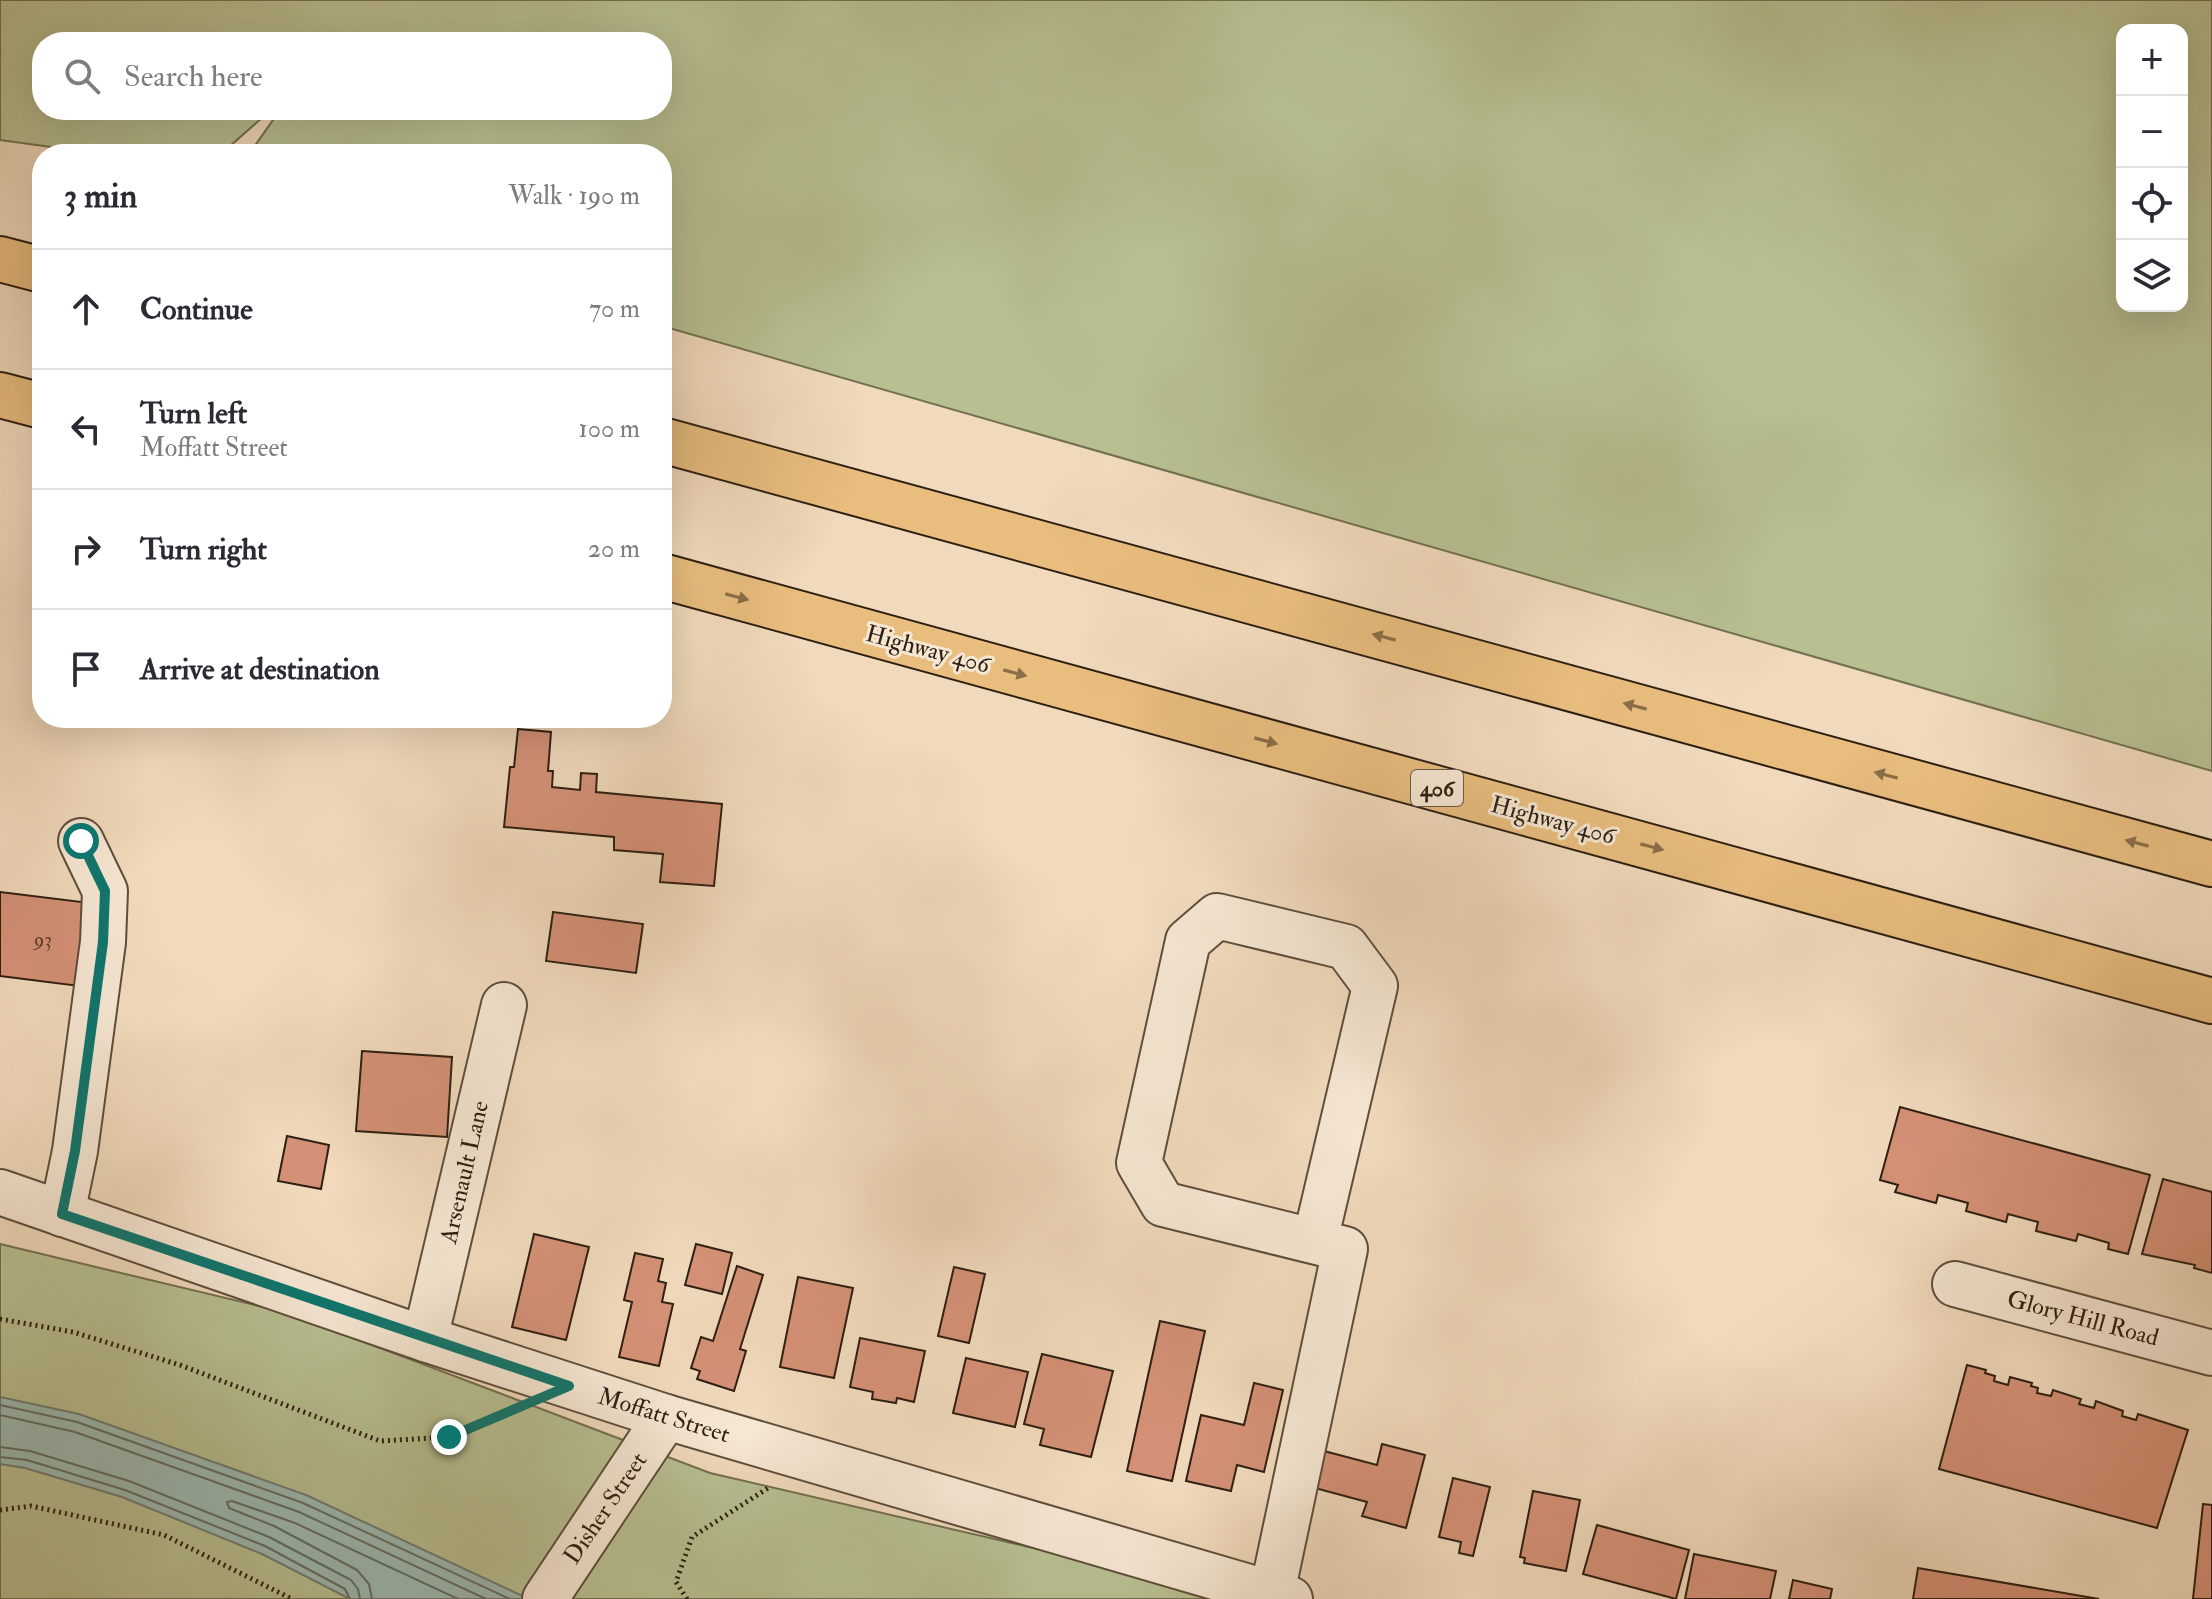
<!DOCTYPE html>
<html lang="en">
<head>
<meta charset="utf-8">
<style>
  :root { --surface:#fff; --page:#f2f2f3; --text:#2b2b33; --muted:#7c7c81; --line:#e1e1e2 }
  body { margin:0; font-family:"IM FELL Double Pica",serif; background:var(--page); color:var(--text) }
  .controls { position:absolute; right:24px; top:24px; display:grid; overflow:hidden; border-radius:16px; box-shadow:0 8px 32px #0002 }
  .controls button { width:72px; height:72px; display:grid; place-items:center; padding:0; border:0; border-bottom:2px solid var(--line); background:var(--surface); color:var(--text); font:40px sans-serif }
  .stop { position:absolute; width:24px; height:24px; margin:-18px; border:6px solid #0f766e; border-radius:50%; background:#fff }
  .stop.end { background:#0f766e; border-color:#fff; box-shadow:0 2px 8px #0008 }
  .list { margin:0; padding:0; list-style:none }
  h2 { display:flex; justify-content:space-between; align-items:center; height:104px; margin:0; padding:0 32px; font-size:34px }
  h2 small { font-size:26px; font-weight:400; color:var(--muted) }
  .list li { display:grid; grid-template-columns:52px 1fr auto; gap:24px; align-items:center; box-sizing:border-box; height:120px; padding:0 32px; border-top:2px solid var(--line) }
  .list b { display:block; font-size:30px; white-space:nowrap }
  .list p { margin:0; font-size:26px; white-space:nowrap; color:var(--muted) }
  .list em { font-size:26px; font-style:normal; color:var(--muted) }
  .icon { flex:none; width:44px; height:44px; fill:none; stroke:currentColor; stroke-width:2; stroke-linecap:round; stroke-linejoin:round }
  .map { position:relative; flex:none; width:2212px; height:1599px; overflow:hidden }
  .search { position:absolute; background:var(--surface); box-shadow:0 8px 32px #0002; left:32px; top:32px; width:640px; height:88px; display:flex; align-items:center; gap:20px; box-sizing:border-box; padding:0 28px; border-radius:32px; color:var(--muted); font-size:30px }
  .panel { position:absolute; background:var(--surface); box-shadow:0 8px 32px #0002; left:32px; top:144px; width:640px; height:584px; border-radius:32px }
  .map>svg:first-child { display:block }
  .green { fill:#b8c092; stroke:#727052; stroke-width:2; fill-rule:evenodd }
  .water { fill:#9bbab3; stroke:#6f7c73; stroke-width:2 }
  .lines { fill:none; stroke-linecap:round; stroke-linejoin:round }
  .shore { stroke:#646c62; stroke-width:2 }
  .building { fill:#d59177; stroke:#2d1f12; stroke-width:2 }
  .minor-casing { stroke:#5e4e3c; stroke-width:48 }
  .highway-casing { stroke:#2d1f12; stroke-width:48 }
  .path { stroke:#2d1f12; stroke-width:5; stroke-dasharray:2 4; stroke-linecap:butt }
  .minor { stroke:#f6e7d3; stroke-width:44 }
  .highway { stroke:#e8bd7e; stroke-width:44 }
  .oneway { fill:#8a6e48 }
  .route { stroke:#0f766e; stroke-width:10 }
  .labels { text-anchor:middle; stroke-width:6; stroke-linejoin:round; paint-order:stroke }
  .number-label { font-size:20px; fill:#573c2b }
  .shield { fill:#f6e7d3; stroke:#695b4c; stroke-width:2 }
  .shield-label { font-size:22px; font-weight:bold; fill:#2d1f12 }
  .street-label { font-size:24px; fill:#2d1f12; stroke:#f6e7d3 }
</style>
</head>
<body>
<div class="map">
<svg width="2212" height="1599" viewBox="0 0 2212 1599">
  <rect width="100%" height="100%" fill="#f1dabc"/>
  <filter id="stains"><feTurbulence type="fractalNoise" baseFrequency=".0025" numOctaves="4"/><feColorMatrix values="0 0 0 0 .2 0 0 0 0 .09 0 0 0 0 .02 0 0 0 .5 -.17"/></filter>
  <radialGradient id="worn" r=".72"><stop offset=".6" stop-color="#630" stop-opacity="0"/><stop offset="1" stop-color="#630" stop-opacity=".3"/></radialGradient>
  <g class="green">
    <path d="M0,0H2212V771L662,326V154H249L280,110H662V42H42V110H271L221,154H102L0,140ZM2182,30V306H2122V30Z"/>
    <polygon points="0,1244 288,1313 710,1473 1253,1599 0,1599"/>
  </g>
  <polygon class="water" points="0,1397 79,1414 306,1495 529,1599 350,1599 262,1554 122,1497 25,1468 0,1464"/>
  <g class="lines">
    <g class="shore">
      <polyline points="0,1405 77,1422 303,1503 510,1599"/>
      <polyline points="0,1415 75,1432 299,1512 486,1599"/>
      <polyline points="0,1447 30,1451 129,1481 269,1537 351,1580 358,1589 360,1599"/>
      <polyline points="0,1457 27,1460 125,1490 265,1546 345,1589 350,1599"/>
      <polyline points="372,1599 369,1584 357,1570 274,1526 229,1508 227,1502 232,1501 295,1523 458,1599"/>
    </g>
  </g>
  <g class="building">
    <polygon points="518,729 551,732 548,771 553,771 552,787 580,790 581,773 597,774 596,792 722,804 714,886 660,882 663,854 614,850 614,837 504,827 510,767 514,767"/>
    <polygon points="0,892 90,903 79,986 0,976"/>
    <polygon points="553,912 643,924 636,973 546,961"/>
    <polygon points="362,1051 452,1057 447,1137 356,1131"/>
    <polygon points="1900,1107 2150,1175 2128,1254 2108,1249 2109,1243 2078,1234 2076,1241 2036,1231 2038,1222 2008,1214 2006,1222 1966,1211 1968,1203 1938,1195 1936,1203 1895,1192 1898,1185 1880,1180"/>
    <polygon points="287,1136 329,1145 321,1189 278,1181"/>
    <polygon points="2163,1179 2212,1192 2212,1273 2194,1268 2195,1265 2142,1254"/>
    <polygon points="534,1234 589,1247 566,1340 512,1327"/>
    <polygon points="696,1244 732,1253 722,1294 685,1285"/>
    <polygon points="635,1253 663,1259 658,1281 666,1283 662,1302 673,1304 659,1366 619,1357 632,1302 624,1300"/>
    <polygon points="737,1266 763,1275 740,1349 746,1351 734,1391 697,1379 700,1371 691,1368 701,1337 713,1341"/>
    <polygon points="954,1267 985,1274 969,1343 938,1336"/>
    <polygon points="798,1277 853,1288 834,1378 780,1367"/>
    <polygon points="1160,1321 1205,1331 1172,1481 1127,1471"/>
    <polygon points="860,1338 925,1351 914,1402 897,1398 896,1403 872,1399 873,1392 850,1387"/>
    <polygon points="1042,1354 1113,1371 1091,1457 1040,1445 1044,1429 1024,1424"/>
    <polygon points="966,1358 1028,1372 1015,1427 953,1413"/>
    <polygon points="1967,1365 1986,1370 1985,1373 1995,1376 1994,1381 2008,1385 2010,1377 2032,1383 2031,1386 2038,1388 2037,1393 2051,1396 2053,1390 2081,1399 2079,1404 2094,1408 2096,1401 2123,1411 2122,1416 2136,1420 2138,1414 2188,1430 2157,1528 1939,1469"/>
    <polygon points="1254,1383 1283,1390 1264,1472 1237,1465 1231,1491 1186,1481 1201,1415 1244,1425"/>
    <polygon points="1382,1444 1425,1455 1406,1528 1362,1516 1367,1502 1315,1488 1324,1451 1377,1465"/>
    <polygon points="1453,1478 1490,1487 1473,1556 1459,1553 1461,1542 1439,1537"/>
    <polygon points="1533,1491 1580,1500 1566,1571 1524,1563 1525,1558 1520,1557"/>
    <polygon points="2203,1504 2212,1505 2212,1599 2193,1599"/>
    <polygon points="1597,1525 1689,1550 1676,1599 1583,1574"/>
    <polygon points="1694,1554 1776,1571 1770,1599 1685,1599"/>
    <polygon points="1918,1568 2099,1599 1913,1599"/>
    <polygon points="1793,1580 1832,1589 1830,1599 1789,1599"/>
  </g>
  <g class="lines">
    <defs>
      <g id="minor">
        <polyline points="0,1192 425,1339 666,1417 1290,1599"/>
        <polyline points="62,1214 75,1151 103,942 105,891 81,841"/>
        <polyline points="1955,1284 2212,1353"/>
        <polyline points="425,1339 504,1005"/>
        <polyline points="1272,1593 1345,1249 1163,1204 1139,1163 1188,941 1217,916 1346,947 1375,986 1315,1241"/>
        <polyline points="545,1599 666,1417"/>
      </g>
      <g id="highway">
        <polyline points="0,259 42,270"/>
        <polyline points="0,395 42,406"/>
        <polyline points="662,440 2212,864"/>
        <polyline points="662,576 2212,1001"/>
      </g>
    </defs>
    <use href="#minor" class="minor-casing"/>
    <use href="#highway" class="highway-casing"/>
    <g class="path">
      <polyline points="0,1319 73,1332 180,1365 380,1441 449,1437 513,1410"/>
      <polyline points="0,1510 31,1506 164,1535 292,1599"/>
      <polyline points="687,1599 676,1582 692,1537 768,1488"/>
    </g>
    <use href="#minor" class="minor"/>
    <use href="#highway" class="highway"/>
  </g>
  <defs><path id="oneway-solid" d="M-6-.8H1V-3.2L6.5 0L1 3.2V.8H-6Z" transform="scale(2)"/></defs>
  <g class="oneway">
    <use href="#oneway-solid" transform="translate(737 597) rotate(15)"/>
    <use href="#oneway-solid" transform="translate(1384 637) rotate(-165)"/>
    <use href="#oneway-solid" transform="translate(1015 673) rotate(15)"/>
    <use href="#oneway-solid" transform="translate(1635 706) rotate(-165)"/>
    <use href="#oneway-solid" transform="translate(1266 741) rotate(15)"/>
    <use href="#oneway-solid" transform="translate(1886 775) rotate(-165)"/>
    <use href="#oneway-solid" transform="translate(2137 843) rotate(-165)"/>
    <use href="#oneway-solid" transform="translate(1652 847) rotate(15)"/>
  </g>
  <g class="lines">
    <polyline class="route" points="81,841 105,891 103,942 75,1151 62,1214 569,1386 449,1437"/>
  </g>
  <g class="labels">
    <g class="number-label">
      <text x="43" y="946">93</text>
    </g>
    <rect class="shield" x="1411" y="770" width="52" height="36" rx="6"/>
    <g class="shield-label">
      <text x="1437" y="796">406</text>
    </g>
    <g class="street-label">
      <text transform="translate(928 649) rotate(15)" y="8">Highway 406</text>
      <text transform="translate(1553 820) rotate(15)" y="8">Highway 406</text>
      <text transform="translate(464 1172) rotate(-77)" y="8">Arsenault Lane</text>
      <text transform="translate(2083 1318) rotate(15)" y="8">Glory Hill Road</text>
      <text transform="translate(664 1415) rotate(17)" y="8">Moffatt Street</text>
      <text transform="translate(605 1508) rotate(-56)" y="8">Disher Street</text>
    </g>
  </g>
  <rect width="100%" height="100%" filter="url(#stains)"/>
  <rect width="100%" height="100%" fill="url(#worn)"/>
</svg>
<div class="controls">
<button>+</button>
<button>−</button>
<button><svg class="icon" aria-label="locate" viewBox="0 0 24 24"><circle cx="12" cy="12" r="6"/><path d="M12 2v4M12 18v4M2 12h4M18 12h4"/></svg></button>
<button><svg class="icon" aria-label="layers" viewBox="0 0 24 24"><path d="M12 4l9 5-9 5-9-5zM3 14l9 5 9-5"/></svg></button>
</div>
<div class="stop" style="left:81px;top:841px"></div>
<div class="stop end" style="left:449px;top:1437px"></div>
<div class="search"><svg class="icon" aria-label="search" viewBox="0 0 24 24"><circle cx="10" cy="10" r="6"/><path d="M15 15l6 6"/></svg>Search here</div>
<section class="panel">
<h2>3 min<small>Walk · 190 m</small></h2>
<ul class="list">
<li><svg class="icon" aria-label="ahead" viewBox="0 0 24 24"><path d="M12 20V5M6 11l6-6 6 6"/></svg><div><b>Continue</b></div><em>70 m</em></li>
<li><svg class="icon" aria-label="left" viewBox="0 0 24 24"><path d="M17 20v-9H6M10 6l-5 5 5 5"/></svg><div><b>Turn left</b><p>Moffatt Street</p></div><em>100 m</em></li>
<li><svg class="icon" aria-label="right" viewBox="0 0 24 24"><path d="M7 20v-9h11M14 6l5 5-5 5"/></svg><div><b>Turn right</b></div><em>20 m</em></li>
<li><svg class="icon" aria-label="arrive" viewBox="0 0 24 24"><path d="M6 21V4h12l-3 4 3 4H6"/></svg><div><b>Arrive at destination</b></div></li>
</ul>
</section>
</div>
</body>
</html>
